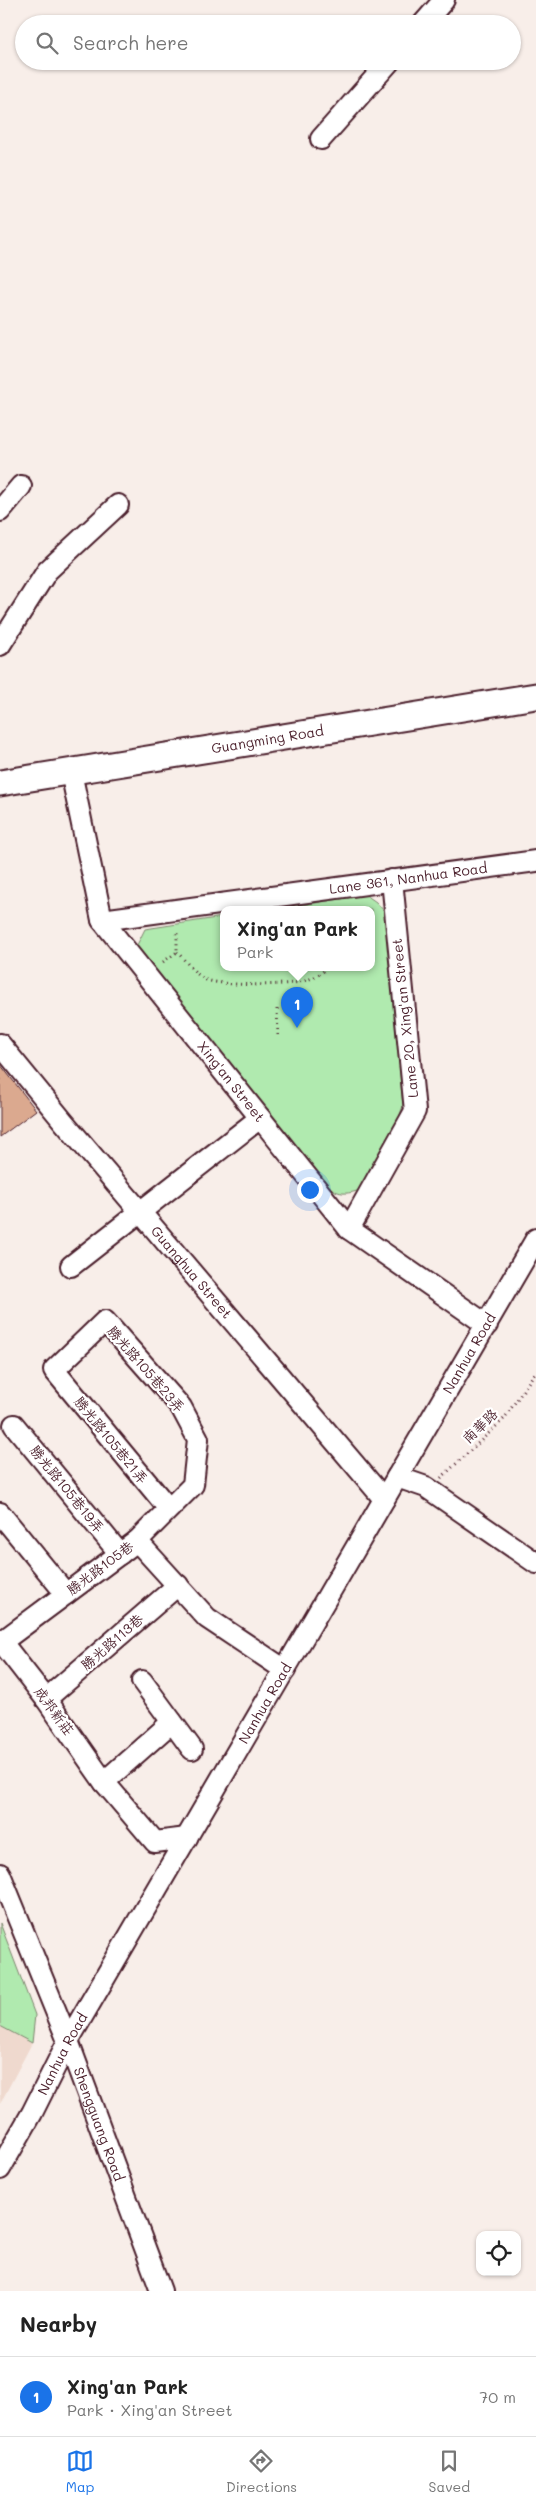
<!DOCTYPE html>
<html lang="en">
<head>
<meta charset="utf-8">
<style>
  :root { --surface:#fff; --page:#f6f6f6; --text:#222; --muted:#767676; --line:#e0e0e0; --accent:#1a73e8 }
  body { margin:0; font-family:Mali,"LXGW WenKai TC",sans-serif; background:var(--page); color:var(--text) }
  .controls { position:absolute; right:15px; bottom:15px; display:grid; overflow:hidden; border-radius:10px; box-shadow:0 1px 4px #0004 }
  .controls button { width:45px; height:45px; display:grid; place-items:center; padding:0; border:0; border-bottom:1px solid var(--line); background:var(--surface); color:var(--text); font:25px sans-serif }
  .you { position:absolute; left:309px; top:1189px; width:18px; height:18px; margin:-12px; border:4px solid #fff; border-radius:50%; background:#1a73e8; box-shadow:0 0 0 8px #1a73e833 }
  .badge { display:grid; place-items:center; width:32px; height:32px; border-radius:50%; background:var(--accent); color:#fff; font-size:16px; font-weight:700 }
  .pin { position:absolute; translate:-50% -41px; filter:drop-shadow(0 1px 2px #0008) }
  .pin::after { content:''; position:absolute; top:26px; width:18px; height:15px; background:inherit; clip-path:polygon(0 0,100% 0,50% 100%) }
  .popup { position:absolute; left:220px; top:906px; width:155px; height:65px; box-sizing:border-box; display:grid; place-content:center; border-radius:10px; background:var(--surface); filter:drop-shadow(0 1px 4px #0005); font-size:16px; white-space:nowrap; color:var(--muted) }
  .popup b { font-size:19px; color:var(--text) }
  .popup::after { content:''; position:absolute; left:50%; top:100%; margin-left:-10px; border:10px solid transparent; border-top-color:var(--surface) }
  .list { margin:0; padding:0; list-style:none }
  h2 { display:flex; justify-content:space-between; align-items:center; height:65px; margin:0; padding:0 20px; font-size:21px }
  h2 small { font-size:16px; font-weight:400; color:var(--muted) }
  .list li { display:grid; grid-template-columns:32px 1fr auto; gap:15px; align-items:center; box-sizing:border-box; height:80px; padding:0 20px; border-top:1px solid var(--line) }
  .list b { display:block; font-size:19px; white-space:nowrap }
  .list p { margin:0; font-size:16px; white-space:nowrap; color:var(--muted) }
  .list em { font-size:16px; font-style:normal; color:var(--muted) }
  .icon { flex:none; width:28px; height:28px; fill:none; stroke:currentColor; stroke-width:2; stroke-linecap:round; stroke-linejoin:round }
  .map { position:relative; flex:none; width:536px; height:2291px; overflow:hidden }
  .search { position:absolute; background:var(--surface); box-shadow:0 1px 4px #0004; left:15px; right:15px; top:15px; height:55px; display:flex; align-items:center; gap:12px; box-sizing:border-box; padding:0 18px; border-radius:28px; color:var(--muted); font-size:19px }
  .sheet { height:145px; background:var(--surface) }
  nav { display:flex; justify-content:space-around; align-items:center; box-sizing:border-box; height:70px; border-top:1px solid var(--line); background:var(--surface); font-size:14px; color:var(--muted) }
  nav a { display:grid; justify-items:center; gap:2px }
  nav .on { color:var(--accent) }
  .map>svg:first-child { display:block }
  .built { fill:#efd9ce }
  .green { fill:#b0eaaf; stroke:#7d846d }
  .building { fill:#dba98f; stroke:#4a1f2b }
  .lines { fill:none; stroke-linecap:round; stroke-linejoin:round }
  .minor-casing { stroke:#4a1f2b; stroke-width:24 }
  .major-casing { stroke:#4a1f2b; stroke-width:29 }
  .path { stroke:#4a1f2b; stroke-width:3; stroke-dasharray:1 4; stroke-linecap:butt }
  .minor { stroke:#fff; stroke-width:20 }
  .major { stroke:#fff; stroke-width:25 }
  .labels { text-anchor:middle; stroke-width:4.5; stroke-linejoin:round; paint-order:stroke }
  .street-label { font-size:14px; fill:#4a1f2b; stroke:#fff }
</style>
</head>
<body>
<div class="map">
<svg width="536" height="2291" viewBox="0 0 536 2291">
  <rect width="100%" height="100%" fill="#f8eee9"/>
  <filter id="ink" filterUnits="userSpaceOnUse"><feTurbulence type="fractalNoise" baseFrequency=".02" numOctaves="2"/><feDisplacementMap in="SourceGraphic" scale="10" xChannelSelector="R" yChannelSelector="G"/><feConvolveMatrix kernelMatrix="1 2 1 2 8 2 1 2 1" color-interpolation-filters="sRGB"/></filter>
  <g filter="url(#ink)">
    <polygon class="built" points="0,2026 32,2043 0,2104"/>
    <g class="green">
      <path d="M366,895L376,902L385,912L403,1106L398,1120L360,1190C337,1198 332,1190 317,1174L135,949L145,929L223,917V967H371V909H276Z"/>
      <polygon points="0,1923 35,2015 32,2043 0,2026"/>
    </g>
    <polygon class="building" points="0,1064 36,1110 0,1137"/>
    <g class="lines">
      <defs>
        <g id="minor">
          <polyline points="423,24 444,0"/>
          <polyline points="321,139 390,61"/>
          <polyline points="0,511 21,486"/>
          <polyline points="0,645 47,571 118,505"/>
          <path id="s1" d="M71,772L102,920L349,1229L487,1325"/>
          <path id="s2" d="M102,920L536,861"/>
          <path id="s3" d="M0,1044L63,1121L384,1499"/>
          <polyline points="349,1229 415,1111 392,880"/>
          <polyline points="71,1266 260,1118"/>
          <polyline points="14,1425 120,1554"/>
          <polyline points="397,1477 426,1487 536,1563"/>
          <polyline points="0,1513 66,1594"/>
          <polyline points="137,1541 207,1618 285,1670"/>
          <polyline points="0,1640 46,1699 104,1782 155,1842 187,1838"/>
          <polyline points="0,1643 137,1541 193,1485 198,1439 181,1407 105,1321 54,1370 169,1509"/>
          <polyline points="142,1681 192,1749"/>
          <polyline points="46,1699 178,1585"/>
          <polyline points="104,1782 172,1722"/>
          <path id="s4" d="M0,1874L68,2041L161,2291"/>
          <path id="s5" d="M0,2169L32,2113L68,2041L536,1239"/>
        </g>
        <g id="major">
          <path id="s6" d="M0,783L536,696"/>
        </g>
      </defs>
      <use href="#minor" class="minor-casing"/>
      <use href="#major" class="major-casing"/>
      <g class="path">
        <path d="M177,952C185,960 194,973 204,979C217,986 284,986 299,982C309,980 318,976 326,969"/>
        <polyline points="163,962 177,952 177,932"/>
        <polyline points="277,1009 278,1035"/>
        <polyline points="441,1478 504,1419 536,1371"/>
      </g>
      <use href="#minor" class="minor"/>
      <use href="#major" class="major"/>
    </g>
  </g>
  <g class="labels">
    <g class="street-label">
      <text dy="5" stroke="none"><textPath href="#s6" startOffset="271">Guangming Road</textPath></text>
      <text dy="5" stroke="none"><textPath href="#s2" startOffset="309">Lane 361, Nanhua Road</textPath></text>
      <text transform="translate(405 1018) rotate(-96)" y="5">Lane 20, Xing'an Street</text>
      <text dy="5" stroke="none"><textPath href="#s1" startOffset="358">Xing'an Street</textPath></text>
      <text dy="5" stroke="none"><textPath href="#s3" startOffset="298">Guanghua Street</textPath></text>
      <text dy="5" stroke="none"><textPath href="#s5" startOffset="941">Nanhua Road</textPath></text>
      <text transform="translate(146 1369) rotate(49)" y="5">勝光路105巷23弄</text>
      <text transform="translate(480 1426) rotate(-44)" y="5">南華路</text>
      <text transform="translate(111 1440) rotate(51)" y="5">勝光路105巷21弄</text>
      <text transform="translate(67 1489) rotate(51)" y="5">勝光路105巷19弄</text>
      <text transform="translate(100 1568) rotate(-37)" y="5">勝光路105巷</text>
      <text transform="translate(112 1642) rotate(-41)" y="5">勝光路113巷</text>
      <text dy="5" stroke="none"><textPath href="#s5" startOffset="536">Nanhua Road</textPath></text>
      <text transform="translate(54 1711) rotate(54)" y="5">成邦新莊</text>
      <text dy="5" stroke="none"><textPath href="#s5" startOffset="131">Nanhua Road</textPath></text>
      <text dy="5" stroke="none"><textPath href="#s4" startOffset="269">Shengguang Road</textPath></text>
    </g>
  </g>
</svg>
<div class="controls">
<button><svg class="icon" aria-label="locate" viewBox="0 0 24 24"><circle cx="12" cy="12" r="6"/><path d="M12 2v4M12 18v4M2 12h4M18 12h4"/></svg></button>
</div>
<div class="you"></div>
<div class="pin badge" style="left:297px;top:1028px">1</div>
<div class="popup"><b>Xing'an Park</b>Park</div>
<div class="search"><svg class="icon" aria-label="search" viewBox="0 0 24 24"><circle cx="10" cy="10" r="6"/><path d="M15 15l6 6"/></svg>Search here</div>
</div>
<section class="sheet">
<h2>Nearby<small></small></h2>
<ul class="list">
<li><span class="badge">1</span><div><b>Xing'an Park</b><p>Park · Xing'an Street</p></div><em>70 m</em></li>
</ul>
</section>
<nav>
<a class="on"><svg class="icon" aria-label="map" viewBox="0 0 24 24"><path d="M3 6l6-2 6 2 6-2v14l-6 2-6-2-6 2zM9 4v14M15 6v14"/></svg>Map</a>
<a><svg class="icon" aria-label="directions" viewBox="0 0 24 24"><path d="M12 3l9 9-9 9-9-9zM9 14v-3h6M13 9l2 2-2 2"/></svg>Directions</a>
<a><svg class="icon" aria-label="saved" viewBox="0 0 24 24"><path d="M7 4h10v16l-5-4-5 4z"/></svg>Saved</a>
</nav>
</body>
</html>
